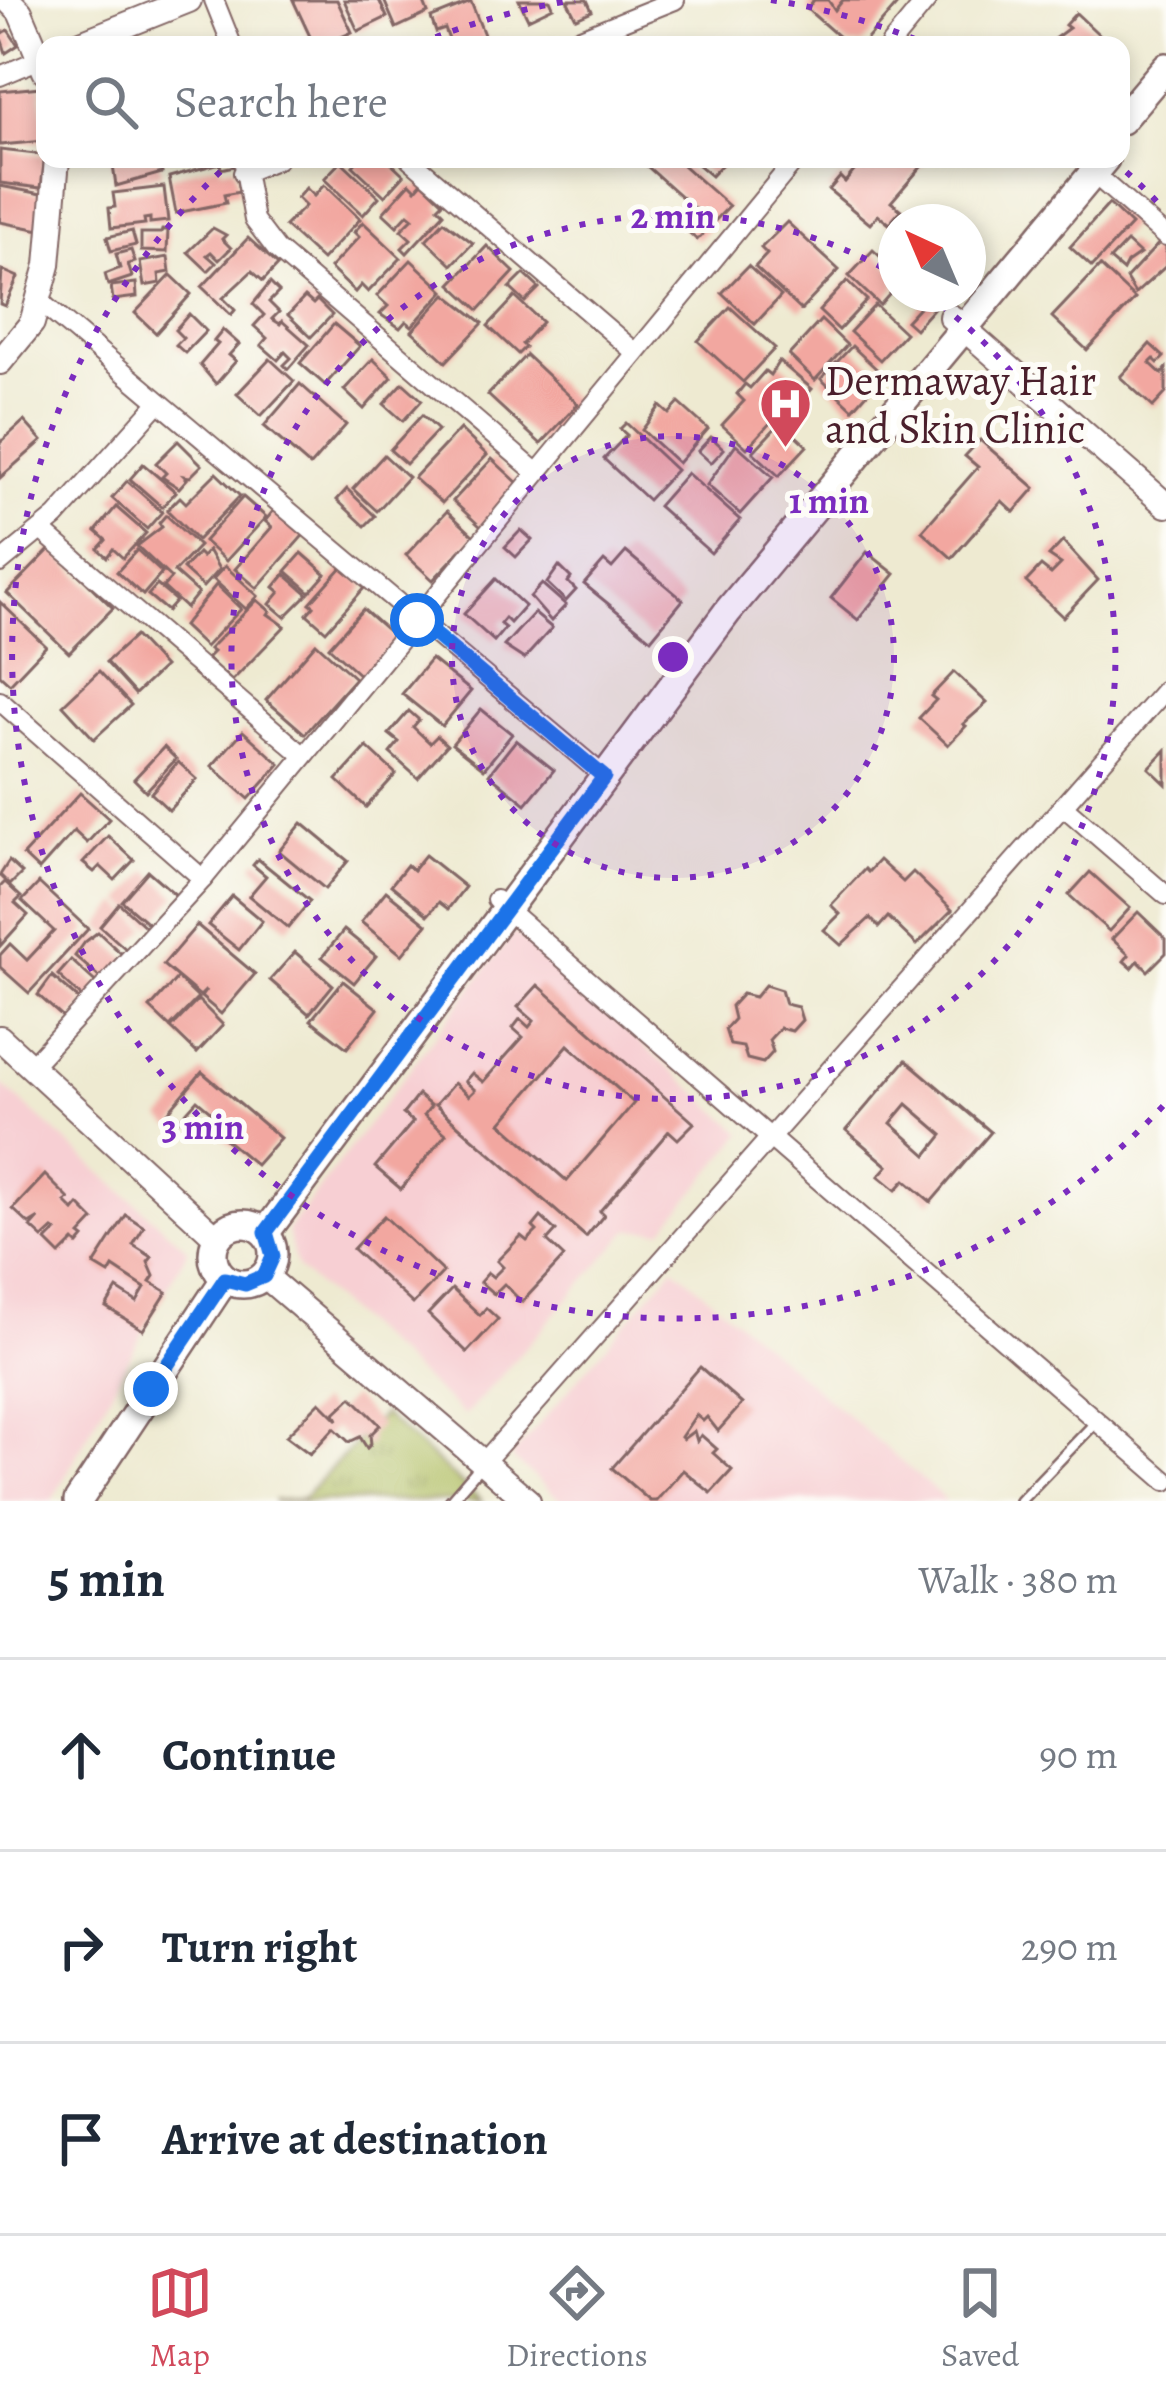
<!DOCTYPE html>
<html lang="en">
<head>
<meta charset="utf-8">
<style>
  :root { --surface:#fff; --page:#f2f2f3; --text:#1f2937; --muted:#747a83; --line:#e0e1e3; --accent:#d1495b }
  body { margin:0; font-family:Alegreya,serif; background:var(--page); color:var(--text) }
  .compass { position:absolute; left:878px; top:204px; width:108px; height:108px; border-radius:50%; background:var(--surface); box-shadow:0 6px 18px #0003; rotate:316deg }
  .stop { position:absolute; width:36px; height:36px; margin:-27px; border:9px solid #1a73e8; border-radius:50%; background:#fff }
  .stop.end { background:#1a73e8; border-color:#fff; box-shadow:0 3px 12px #0008 }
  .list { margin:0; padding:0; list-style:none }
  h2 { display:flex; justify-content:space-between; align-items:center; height:156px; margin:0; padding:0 48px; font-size:51px }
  h2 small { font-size:39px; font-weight:400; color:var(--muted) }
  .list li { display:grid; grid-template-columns:78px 1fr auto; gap:36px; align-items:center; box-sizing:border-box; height:192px; padding:0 48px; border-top:3px solid var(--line) }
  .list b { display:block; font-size:45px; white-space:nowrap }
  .list em { font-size:39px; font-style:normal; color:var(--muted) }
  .icon { flex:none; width:66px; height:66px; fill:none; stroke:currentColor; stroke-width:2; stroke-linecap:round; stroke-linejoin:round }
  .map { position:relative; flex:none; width:1166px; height:1501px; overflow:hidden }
  .search { position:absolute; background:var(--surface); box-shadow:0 6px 18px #0003; left:36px; right:36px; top:36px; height:132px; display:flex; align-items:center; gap:30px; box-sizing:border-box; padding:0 42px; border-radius:24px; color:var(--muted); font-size:45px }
  .sheet { height:732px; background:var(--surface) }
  nav { display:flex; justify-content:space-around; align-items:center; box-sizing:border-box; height:168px; border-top:3px solid var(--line); background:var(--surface); font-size:33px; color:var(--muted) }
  nav a { display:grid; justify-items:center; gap:6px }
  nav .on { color:var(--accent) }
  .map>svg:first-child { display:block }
  .built { fill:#f7cfd3 }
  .grass { fill:url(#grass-tufts); stroke:#7c6e44; stroke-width:3 }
  .building { fill:#f2a7a0; fill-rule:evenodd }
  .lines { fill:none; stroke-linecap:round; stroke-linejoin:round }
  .service-casing { stroke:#836665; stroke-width:14 }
  .minor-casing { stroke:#836665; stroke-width:22 }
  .tertiary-casing { stroke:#836665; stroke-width:28 }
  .secondary-casing { stroke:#836665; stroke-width:32 }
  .service { stroke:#fff; stroke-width:9 }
  .minor { stroke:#fff; stroke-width:18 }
  .tertiary { stroke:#fff; stroke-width:24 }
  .secondary { stroke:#fff; stroke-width:27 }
  .route { stroke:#1a73e8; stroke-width:15 }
  .ring { fill:none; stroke:#7b2cbf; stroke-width:6; stroke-dasharray:6 12 }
  .labels { text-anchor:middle; stroke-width:10; stroke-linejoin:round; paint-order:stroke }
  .poi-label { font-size:42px; fill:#4a1f2b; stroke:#fdfcf7; text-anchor:start }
  .centre { fill:#7b2cbf; stroke:#fdfcf7; stroke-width:6 }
  .ring-label { font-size:36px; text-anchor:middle; font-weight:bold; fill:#7b2cbf; stroke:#fdfcf7; stroke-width:10; stroke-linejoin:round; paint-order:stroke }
</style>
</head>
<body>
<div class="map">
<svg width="1166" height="1501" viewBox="0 0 1166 1501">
  <defs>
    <pattern id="grass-tufts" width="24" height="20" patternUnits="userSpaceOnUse" patternTransform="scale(3)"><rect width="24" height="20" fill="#aebc5e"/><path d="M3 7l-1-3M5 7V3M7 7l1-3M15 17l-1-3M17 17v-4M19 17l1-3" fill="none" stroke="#90984e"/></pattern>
  </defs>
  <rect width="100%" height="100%" fill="#fdfcf7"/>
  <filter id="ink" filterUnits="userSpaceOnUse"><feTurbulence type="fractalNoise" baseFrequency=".00833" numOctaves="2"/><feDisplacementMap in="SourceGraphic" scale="24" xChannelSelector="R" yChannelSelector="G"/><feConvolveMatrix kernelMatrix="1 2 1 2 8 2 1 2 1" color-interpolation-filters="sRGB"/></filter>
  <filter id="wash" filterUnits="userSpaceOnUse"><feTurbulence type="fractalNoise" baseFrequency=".004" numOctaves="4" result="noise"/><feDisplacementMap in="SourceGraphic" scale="48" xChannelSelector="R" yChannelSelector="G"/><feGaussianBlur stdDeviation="2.7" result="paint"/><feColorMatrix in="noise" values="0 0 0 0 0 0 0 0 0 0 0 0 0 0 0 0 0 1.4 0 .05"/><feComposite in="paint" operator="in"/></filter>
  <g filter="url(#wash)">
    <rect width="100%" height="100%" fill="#eeead1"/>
    <g class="built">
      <polygon points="514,932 743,1133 663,1230 629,1230 465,1416 297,1268 287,1231"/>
      <polygon points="0,1083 188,1249 52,1501 0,1501"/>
      <polygon points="674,1267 947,1501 562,1501 511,1457"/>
    </g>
    <polygon class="grass" points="383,1414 481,1501 273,1501 302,1499"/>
    <g id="blocks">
      <g class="building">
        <polygon points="293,0 337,0 352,32 323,45 314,45"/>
        <polygon points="344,0 379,0 387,17 358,31"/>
        <polygon points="384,0 423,0 428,13 396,28"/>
        <polygon points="519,0 550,0 553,7 528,19"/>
        <polygon points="567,0 587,0 592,11 576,18"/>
        <polygon points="814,0 828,0 835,10 843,0 901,0 862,45 848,45 807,9"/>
        <polygon points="471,2 488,45 451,45 445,29 436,32 431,18"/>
        <polygon points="1076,13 1110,45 1050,42 1069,28 1065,25"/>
        <polygon points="8,30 18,45 6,53 0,35"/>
        <polygon points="41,87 45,141 0,145 0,91"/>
        <polygon points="0,150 45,155 41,188 0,183"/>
        <polygon points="112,159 158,159 162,173 116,186"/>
        <polygon points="359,159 387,159 404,175 385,196 353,166"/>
        <polygon points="639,159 676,159 729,206 697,240 681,225 695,209"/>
        <polygon points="691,159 727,159 711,176"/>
        <polygon points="864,159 928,159 891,202 901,210 889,224 878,215 870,224 829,190 840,177 845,182"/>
        <polygon points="341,161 379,197 363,215 324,179"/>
        <polygon points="220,163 221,169 234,166 239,192 224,195 226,203 176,213 169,177"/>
        <polygon points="422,182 443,202 438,207 444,213 407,253 402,248 411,239 401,230 413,218 408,214 397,226 383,213 410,183 416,189"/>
        <polygon points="324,185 360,219 322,260 285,226 305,206 297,198 306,188 314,196"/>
        <polygon points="0,186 47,195 40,230 0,222"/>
        <polygon points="164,187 168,221 150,223 150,218 144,219 145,224 111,228 109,208 115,207 113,193"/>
        <polygon points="1109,204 1131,225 1092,267 1070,247"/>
        <polygon points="444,221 473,243 452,265 426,240"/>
        <polygon points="363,222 401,258 368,292 361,285 355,292 330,268 359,237 354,232"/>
        <polygon points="787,222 839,270 801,310 755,267 767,254 761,248"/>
        <polygon points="213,228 226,235 222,239 231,248 219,260 211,252 207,255 216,263 208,271 188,252"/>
        <polygon points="162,230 168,230 167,252 141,251 141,233 161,233"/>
        <polygon points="132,231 136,245 111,251 107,237"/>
        <polygon points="248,238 278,265 263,281 252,271 223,298 235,310 231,315 202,287"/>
        <polygon points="1161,241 1166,246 1166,266 1135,294 1126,279"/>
        <polygon points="1127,242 1140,254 1127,263 1123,271 1110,260"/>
        <polygon points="487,246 514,272 479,310 451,284"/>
        <polygon points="131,250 135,262 128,264 132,277 108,285 105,274 120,268 116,254"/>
        <polygon points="873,250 896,271 896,287 880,305 849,276"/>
        <polygon points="168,257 170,272 159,274 160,283 144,286 140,262"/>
        <polygon points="411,260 444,291 412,326 406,321 400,328 380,314 388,306 377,296"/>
        <polygon points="748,266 781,296 755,324 722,293"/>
        <polygon points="1100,266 1135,299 1087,350 1052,317"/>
        <polygon points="2,270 18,277 5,306 0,304"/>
        <polygon points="524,274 539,288 525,302 510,288"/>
        <polygon points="171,275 191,294 156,333 135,313"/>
        <polygon points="847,281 867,300 839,330 819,311"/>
        <polygon points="136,283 137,297 113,300 111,286"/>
        <polygon points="270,283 279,292 269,302 279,312 272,319 280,324 282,321 309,345 288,369 284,365 291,358 285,352 278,360 261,345 267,338 254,326 264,315 253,304"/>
        <polygon points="446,294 483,323 446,362 412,331"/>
        <polygon points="931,294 940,301 915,329 906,321"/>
        <polygon points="305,297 313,304 317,300 332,315 311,337 288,315"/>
        <polygon points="515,297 542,322 522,344 525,347 518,354 488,326"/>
        <polygon points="875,305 905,333 880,360 850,332"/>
        <polygon points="730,307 775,348 743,382 698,341"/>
        <polygon points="189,314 206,331 185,353 176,345 183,338 175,330"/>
        <polygon points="821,320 847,345 815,380 789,355"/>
        <polygon points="334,324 360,346 325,385 300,363"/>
        <polygon points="223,330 239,344 229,355 236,361 216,384 200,365 218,344 214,341"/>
        <polygon points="1150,344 1164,357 1158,363 1154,359 1150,363 1162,374 1166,369 1166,393 1153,407 1120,377"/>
        <polygon points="852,346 883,375 853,409 821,379"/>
        <polygon points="526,355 578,404 541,444 488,395"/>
        <polygon points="270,359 294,381 261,416 237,394"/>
        <polygon points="373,359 392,377 364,409 344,390"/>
        <polygon points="779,361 812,389 792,413 796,416 790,422 761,397 782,417 775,425 772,421 747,448 722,425 744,401 737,394 745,384 750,388 765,371 770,375"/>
        <polygon points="403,383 422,400 403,421 384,404"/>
        <polygon points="300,384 346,425 310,466 264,426"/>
        <polygon points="679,403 708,429 678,463 642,430 660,406 669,414"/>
        <polygon points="422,415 438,430 406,464 390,450"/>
        <polygon points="24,421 42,441 0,478 0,443"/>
        <polygon points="781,422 807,446 779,476 753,452"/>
        <polygon points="626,423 676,470 648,500 604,459 627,435 620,429"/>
        <polygon points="460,429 487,455 442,503 414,478"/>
        <polygon points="711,437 724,449 711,463 698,451"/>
        <polygon points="980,440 1035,488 1014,512 1002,501 952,558 922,531 978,467 965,456"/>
        <polygon points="178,441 202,465 190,477 184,476 187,479 179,488 162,477 166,473 156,463"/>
        <polygon points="736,444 773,477 740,514 707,485"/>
        <polygon points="384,455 408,477 377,511 353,489"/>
        <polygon points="492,459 520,485 481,527 453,501"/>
        <polygon points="143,464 176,492 162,507 130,479"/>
        <polygon points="216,473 240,496 197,540 167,510 180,497 186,503"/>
        <polygon points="687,473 740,520 711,553 658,506"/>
        <polygon points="127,481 162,512 147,529 112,498"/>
        <polygon points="347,489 375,516 365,526 337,500"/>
        <polygon points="243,497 266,517 226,561 204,541"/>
        <polygon points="279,504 308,530 257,588 235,569 272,527 265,521"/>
        <polygon points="116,507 146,533 123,558 113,549 107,557 98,549 106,540 96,531"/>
        <polygon points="447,511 474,536 433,580 406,555"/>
        <polygon points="166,515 199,546 174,572 198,593 186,608 163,587 171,578 137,546 162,527 159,523"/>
        <polygon points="521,530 532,540 516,557 505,547"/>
        <polygon points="1063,541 1098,580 1063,617 1026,582 1041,566 1051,574 1061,564 1049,556"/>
        <polygon points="51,548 113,608 69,653 7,593"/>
        <polygon points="137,550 162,573 143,595 117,572"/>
        <polygon points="208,550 219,569 203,587 183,569 198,553 202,557"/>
        <polygon points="626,552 683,600 651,639 584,584 604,561 612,568"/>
        <polygon points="867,552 895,574 858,620 831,598"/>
        <polygon points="302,553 326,574 310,592 286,571"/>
        <polygon points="225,566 258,596 246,609 213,579"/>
        <polygon points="343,566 366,586 326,631 307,614 314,606 310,603"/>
        <polygon points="559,566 571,578 568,582 576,590 566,601 547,583"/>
        <polygon points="285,574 308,594 285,617 270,604 280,592 274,587"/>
        <polygon points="496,579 525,606 510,623 505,618 500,624 505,628 494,641 464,614"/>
        <polygon points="542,584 566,605 551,621 530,597"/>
        <polygon points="157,585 176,601 167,611 148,595"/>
        <polygon points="216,585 241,609 205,647 183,626"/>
        <polygon points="257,600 270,611 268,614 285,626 232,681 207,658 213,652 209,649"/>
        <polygon points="0,602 46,646 10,684 0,675"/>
        <polygon points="363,609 397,639 362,677 329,647"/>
        <polygon points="534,613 552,628 524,659 504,646"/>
        <polygon points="135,636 164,667 135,694 106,662"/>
        <polygon points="316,643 355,678 305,734 266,700"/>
        <polygon points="431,659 471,691 442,726 402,694"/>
        <polygon points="99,671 131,705 94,739 63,705"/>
        <polygon points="954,672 987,703 963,724 966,726 948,745 919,718 936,700 931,696"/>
        <polygon points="481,709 512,734 484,769 452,744"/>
        <polygon points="409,711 419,720 413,727 430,743 437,736 447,745 418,778 390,753 399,742 389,734"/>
        <polygon points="243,731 280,764 249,799 212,766"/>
        <polygon points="516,740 554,770 526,804 489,774"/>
        <polygon points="164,747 176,759 146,791 134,779"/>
        <polygon points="367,747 396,774 366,807 337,780"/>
        <polygon points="1166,750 1166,784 1149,768"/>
        <polygon points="178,762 197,779 169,810 151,793"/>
        <polygon points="80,793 109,819 87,843 74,831 39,870 23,855"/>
        <polygon points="302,823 348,861 325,889 279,851"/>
        <polygon points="108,836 134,860 115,880 100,866 94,872 83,863"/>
        <polygon points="425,855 465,887 448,909 439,902 428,915 391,885 407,865 413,870"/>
        <polygon points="258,859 310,901 288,928 249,896 266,876 253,865"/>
        <polygon points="879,860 903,882 913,872 952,910 917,945 888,917 879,927 870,918 841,945 824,930 840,914 831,905 865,869 868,872"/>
        <polygon points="9,861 22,873 10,885 0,875"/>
        <polygon points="148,871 177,896 151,926 122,901"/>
        <polygon points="1090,872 1130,908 1109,931 1069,895"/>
        <polygon points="5,882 21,897 15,903 28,915 0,946 0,887"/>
        <polygon points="39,883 88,929 29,993 0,967 0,955 10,944 27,960 54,931 22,901"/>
        <polygon points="386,891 427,924 402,955 361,922"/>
        <polygon points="232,896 262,921 239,950 208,925"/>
        <polygon points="119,903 147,928 127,950 100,926"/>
        <polygon points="1138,912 1166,939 1166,953 1148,971 1138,961 1132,968 1124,961 1129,955 1112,939"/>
        <polygon points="197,925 255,974 221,1014 201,997 206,990 200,996 163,965"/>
        <polygon points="344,930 376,956 354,983 322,957"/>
        <polygon points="98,932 128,960 107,984 75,956 85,942"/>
        <polygon points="295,952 333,985 309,1014 270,980"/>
        <polygon points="71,960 102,988 88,1003 58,975"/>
        <polygon points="52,976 84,1004 68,1022 38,995"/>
        <polygon points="177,978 198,998 170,1027 150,1008"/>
        <polygon points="343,981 378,1009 347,1048 311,1020"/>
        <path d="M538,985L694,1123L678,1139L669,1131L600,1211L604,1215L586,1237L435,1105L454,1083L469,1096L475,1090L465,1081L472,1073L483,1082L523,1037L513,1028L520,1019L529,1027L534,1021L518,1007ZM568,1045L634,1103L567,1181L501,1123Z"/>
        <polygon points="765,985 781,990 785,1004 798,1007 802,1020 792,1031 780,1028 769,1040 773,1052 763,1063 747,1059 743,1047 730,1045 725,1029 734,1019 731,1006 742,994 755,997"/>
        <polygon points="198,1000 223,1025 197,1053 171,1028"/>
        <path d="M906,1060L991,1132L931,1202L905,1180L896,1190L879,1176L888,1166L846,1130ZM907,1104L943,1135L927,1155L891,1123Z"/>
        <polygon points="202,1072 280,1138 256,1165 220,1135 228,1126 197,1100 172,1128 162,1119"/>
        <polygon points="418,1095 431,1106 424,1115 446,1134 401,1189 375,1167 413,1122 403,1114"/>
        <polygon points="45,1175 69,1199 65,1202 74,1211 79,1205 94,1220 80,1235 84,1238 78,1245 74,1241 60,1255 46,1241 56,1231 53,1229 43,1238 31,1227 39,1218 29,1224 13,1209"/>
        <polygon points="126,1215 144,1227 133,1245 152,1257 148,1262 154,1276 150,1282 167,1292 143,1330 106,1307 117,1289 137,1302 145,1288 113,1267 109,1274 94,1265"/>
        <polygon points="384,1216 443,1272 413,1304 353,1249"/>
        <polygon points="541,1217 556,1231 547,1241 564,1257 522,1302 504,1284 494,1294 480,1282 488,1273 493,1277 503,1267 497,1261 521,1236 527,1241 537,1231 533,1227"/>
        <polygon points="452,1289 480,1315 486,1308 498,1319 467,1352 428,1314"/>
        <polygon points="700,1367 742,1404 718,1431 707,1417 703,1421 696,1415 681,1437 683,1439 694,1431 697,1441 701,1435 717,1449 713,1453 732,1470 711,1493 683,1470 656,1501 650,1501 612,1468"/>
        <polygon points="352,1397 380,1425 370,1435 371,1444 367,1448 360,1437 349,1442 334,1428 310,1454 286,1436 320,1402 338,1420 335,1413"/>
      </g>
    </g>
  </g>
  <g filter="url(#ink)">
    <use href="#blocks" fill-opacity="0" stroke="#836665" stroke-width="3"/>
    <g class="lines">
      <defs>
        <g id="service">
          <polyline points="450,1501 482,1464"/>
          <polyline points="1020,1501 1097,1421"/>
        </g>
        <g id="minor">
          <polyline points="214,0 232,45"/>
          <polyline points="563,45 675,0"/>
          <polyline points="890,45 927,0"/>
          <polyline points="0,76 40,59"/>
          <polyline points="243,159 254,220 276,249 537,473"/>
          <polyline points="410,159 636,353"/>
          <polyline points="243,173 278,159"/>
          <polyline points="1093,173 1166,237"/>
          <polyline points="38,300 605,777"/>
          <polyline points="41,530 304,756"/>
          <polyline points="0,563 56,517 159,402"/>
          <polyline points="0,701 203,879"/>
          <polyline points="1063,806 1166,895"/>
          <polyline points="496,900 1166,1481"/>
          <polyline points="32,1065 203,879 796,159"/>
          <polyline points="484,1462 1166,689"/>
        </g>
        <g id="tertiary">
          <polyline points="8,0 20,12 45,71"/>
          <polyline points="76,45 189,0"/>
          <polyline points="951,317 1166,505"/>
          <polyline points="0,362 32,323 48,265 57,159"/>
          <polyline points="0,1038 217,1238"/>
          <polyline points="264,1275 528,1501"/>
        </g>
        <g id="secondary">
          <polyline points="1121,120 1166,67"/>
          <circle cx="243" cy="1254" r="30"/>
          <polyline points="266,1232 728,611 1105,159"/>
          <polyline points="78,1501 225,1279"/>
        </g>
      </defs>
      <use href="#service" class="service-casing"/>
      <use href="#minor" class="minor-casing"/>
      <use href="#tertiary" class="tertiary-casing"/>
      <use href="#secondary" class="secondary-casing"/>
      <use href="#service" class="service"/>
      <use href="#minor" class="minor"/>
      <use href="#tertiary" class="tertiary"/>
      <use href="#secondary" class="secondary"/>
    </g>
  </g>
  <g class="lines" filter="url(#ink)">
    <polyline class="route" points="151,1389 225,1279 245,1284 264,1276 273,1256 266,1232 604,777 417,620"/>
  </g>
  <circle cx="673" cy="657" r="221" fill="#7b2cbf" fill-opacity=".12"/>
  <g class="ring">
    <circle cx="673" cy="657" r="221"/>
    <path d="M927 295A442 442 0 1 1 894 274"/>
    <path d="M1163 1106A664 664 0 1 1 233 160M419 44A664 664 0 0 1 575 0M771 0A664 664 0 0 1 927 44M1113 160A664 664 0 0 1 1163 208"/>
  </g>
  <defs>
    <symbol id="hospital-pin" viewBox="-11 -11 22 30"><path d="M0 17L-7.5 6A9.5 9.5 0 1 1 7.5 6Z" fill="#d1495b" stroke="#fdfcf7"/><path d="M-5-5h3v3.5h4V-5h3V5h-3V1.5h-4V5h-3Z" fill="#fff"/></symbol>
  </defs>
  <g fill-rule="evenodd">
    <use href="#hospital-pin" x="756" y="374" width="59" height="81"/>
  </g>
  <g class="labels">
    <g class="poi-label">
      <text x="825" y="395">Dermaway Hair<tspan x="825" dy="48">and Skin Clinic</tspan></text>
    </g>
  </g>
  <circle cx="673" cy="657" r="18" class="centre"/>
  <g class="ring-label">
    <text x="673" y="228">2 min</text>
    <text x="829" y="513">1 min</text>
    <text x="203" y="1139">3 min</text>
  </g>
</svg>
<svg class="compass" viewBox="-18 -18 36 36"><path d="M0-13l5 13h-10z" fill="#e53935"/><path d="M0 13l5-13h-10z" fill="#747a83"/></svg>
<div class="stop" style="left:417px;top:620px"></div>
<div class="stop end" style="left:151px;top:1389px"></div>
<div class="search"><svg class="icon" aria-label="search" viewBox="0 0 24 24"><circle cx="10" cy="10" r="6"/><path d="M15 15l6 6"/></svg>Search here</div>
</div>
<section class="sheet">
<h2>5 min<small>Walk · 380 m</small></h2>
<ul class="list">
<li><svg class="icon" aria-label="ahead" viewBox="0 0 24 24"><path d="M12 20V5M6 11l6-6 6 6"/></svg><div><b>Continue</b></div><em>90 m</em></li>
<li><svg class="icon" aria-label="right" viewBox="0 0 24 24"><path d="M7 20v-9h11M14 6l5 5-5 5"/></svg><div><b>Turn right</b></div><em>290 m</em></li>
<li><svg class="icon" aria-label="arrive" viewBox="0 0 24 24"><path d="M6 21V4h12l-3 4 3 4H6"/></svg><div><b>Arrive at destination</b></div></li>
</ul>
</section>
<nav>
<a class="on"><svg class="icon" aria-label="map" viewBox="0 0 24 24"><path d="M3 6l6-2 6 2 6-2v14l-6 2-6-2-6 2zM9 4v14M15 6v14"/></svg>Map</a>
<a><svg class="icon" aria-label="directions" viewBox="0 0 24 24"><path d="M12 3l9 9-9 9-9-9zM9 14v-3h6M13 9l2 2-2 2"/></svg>Directions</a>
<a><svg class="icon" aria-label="saved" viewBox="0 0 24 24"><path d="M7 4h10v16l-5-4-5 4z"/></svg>Saved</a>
</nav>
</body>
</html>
